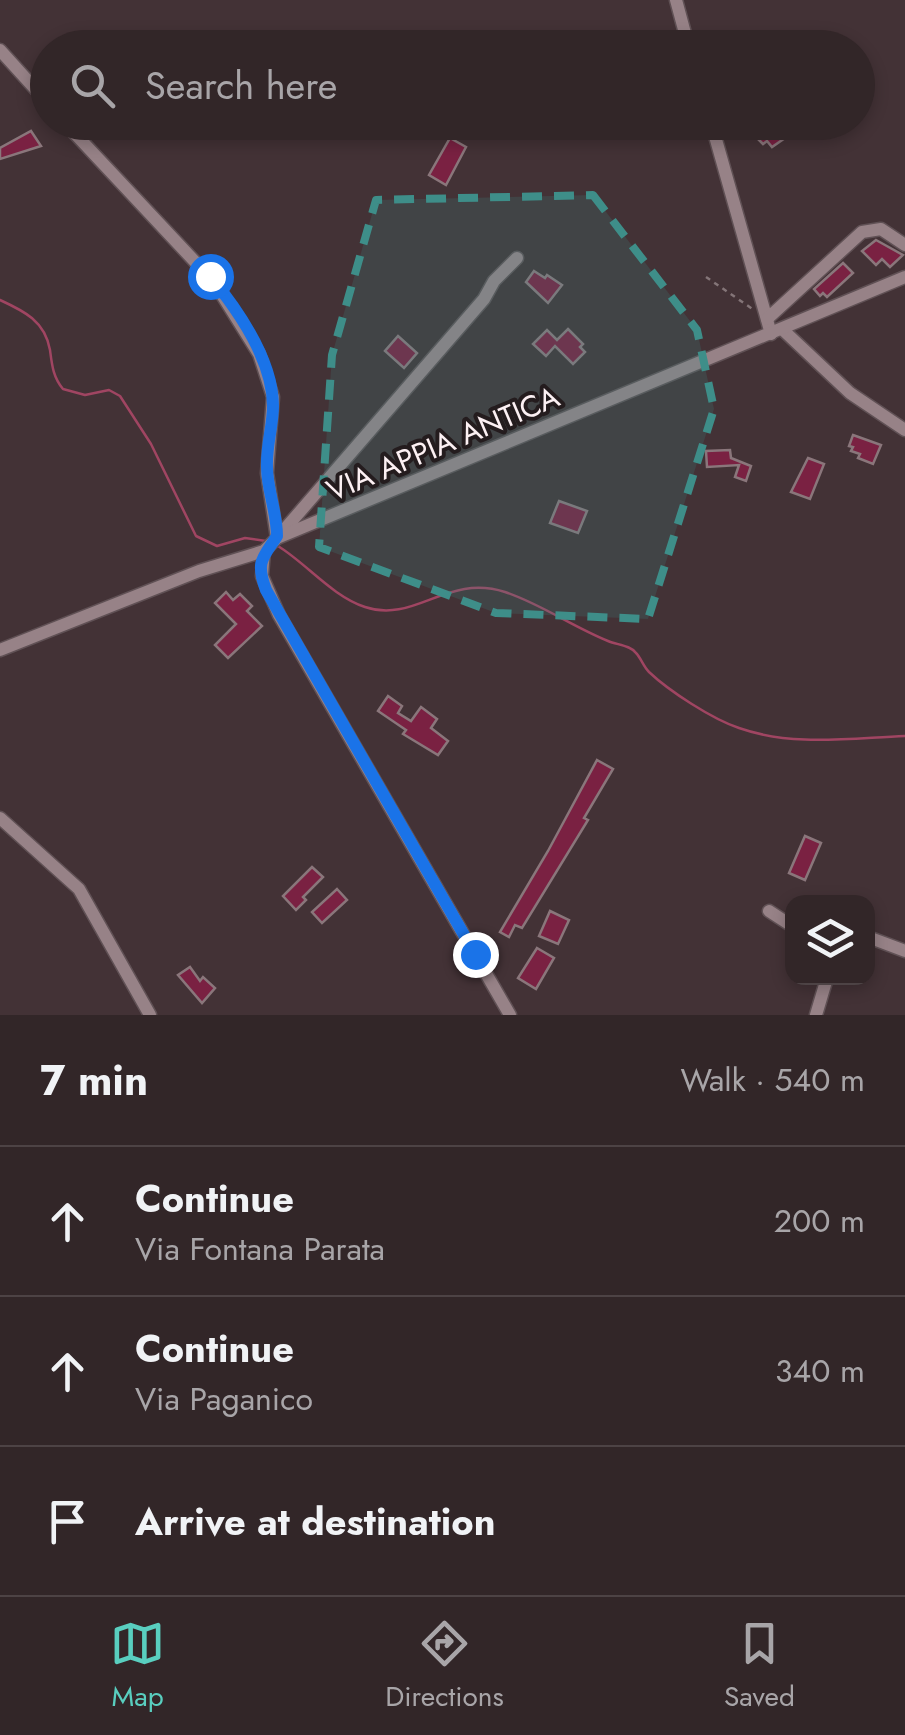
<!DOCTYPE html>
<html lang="en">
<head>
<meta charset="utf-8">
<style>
  :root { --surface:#322628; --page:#3a2e30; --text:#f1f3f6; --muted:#a8a5a8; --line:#4d4345; --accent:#59cebf }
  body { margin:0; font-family:Jost,sans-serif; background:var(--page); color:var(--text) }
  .controls { position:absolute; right:30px; bottom:30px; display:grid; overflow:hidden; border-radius:20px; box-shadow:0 5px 15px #0003 }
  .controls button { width:90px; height:90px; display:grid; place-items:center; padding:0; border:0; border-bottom:2px solid var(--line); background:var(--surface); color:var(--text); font:50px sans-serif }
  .stop { position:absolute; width:30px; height:30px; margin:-22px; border:8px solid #1a73e8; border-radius:50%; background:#fff }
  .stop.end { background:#1a73e8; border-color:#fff; box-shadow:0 2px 10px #0008 }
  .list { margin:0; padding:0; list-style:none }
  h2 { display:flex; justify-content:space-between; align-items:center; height:130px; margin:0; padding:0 40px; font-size:42px }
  h2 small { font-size:32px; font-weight:400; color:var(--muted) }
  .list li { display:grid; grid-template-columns:65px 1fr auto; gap:30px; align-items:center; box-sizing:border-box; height:150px; padding:0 40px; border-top:2px solid var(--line) }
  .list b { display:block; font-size:38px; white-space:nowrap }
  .list p { margin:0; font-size:32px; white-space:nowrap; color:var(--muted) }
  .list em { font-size:32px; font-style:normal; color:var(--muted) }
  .icon { flex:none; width:55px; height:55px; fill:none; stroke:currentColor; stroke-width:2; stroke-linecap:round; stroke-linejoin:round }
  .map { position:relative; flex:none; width:905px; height:1015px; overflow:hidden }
  .search { position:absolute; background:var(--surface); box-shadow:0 5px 15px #0003; left:30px; right:30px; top:30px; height:110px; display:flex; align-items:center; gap:25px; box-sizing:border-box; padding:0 35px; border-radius:55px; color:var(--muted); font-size:38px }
  .sheet { height:580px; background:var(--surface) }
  nav { display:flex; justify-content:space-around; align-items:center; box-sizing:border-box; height:140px; border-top:2px solid var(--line); background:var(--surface); font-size:28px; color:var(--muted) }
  nav a { display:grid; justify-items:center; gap:5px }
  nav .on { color:var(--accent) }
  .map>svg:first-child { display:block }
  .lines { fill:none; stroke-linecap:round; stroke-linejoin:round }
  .stream { stroke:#a04562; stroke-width:2.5 }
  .building { fill:#7a2142; stroke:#8a767b; stroke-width:2.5 }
  .minor-casing { stroke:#605155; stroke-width:15 }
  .path { stroke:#847578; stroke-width:2.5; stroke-dasharray:5 5; stroke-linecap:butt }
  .minor { stroke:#978287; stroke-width:12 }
  .route { stroke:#1a73e8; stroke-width:12 }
  .marked { fill:#3e8e89; fill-opacity:0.2; stroke:#3e8e89; stroke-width:8; stroke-dasharray:20 12; stroke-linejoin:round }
  .labels { text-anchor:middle; stroke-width:8; stroke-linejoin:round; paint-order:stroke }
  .street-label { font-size:30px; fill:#fcf0f3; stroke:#241c1e }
</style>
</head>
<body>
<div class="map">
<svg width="905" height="1015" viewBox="0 0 905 1015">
  <rect width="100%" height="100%" fill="#433236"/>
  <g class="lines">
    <g class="stream">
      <path d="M0,300C24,311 45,321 50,350C52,365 53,377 63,389L85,395L109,390L120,396L151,444L196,536L217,546L245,538L266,541"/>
      <path d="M278,546C307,564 332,596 365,607C415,624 447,573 505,592C541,604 573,627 608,641C617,645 630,645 636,653C641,658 643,666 649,672C669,691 712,719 739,728C793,747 850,738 905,736"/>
    </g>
  </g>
  <g class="building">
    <polygon points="769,122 791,122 798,129 772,147 767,141 763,144 755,136"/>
    <polygon points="31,131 41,146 0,159 0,148"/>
    <polygon points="450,138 466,147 446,185 429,175"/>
    <polygon points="876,240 903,255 890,267 882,259 876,265 862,251"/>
    <polygon points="843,263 853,273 827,297 823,293 820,296 814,289"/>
    <polygon points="534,271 545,278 547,275 562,285 548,303 526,282"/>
    <polygon points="568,329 583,344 580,347 585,352 573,364 555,346 546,356 533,344 547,330 557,340"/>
    <polygon points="398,336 417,353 404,368 385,351"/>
    <polygon points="853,435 881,445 873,464 858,458 860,454 851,451 853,447 849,446"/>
    <polygon points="730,450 731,458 751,466 746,481 735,477 739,465 707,467 706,451"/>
    <polygon points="808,458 824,464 810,499 791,492"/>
    <polygon points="559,501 587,511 578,533 550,523"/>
    <polygon points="226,592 233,600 240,594 252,606 247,611 262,626 228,658 215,645 236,624 215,603"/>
    <polygon points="388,696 402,706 398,713 411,721 421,707 437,719 431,728 448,741 438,755 403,734 406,730 378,711"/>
    <polygon points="597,760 613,769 584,818 588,820 522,928 515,925 509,937 500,932 548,851"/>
    <polygon points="805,836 821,843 805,880 789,873"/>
    <polygon points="312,867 323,877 303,897 306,900 296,910 283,896"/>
    <polygon points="337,889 347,900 322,923 312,912"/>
    <polygon points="550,911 569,920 558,944 539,936"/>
    <polygon points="537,948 554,958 536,989 518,978"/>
    <polygon points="190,967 200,981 203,977 215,988 202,1003 178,975"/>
  </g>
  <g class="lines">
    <defs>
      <g id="minor">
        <polyline points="676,0 689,48"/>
        <polyline points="0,50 48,103"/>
        <polyline points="64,122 214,282 259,354 273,397 267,473 277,538"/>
        <polyline points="711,122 771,334"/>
        <polyline points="767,319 862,232 881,229 905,245"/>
        <polyline points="782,329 850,393 905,430"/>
        <polyline points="278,537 484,299 494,281 517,258"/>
        <polyline points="264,551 262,576 279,615 510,1015"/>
        <polyline points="0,650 199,571 264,551 277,538 905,277"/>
        <polyline points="0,818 79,889 150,1015"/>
        <polyline points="769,911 792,926"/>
        <polyline points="868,937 905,951"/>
        <polyline points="816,1015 827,978"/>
      </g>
    </defs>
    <use href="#minor" class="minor-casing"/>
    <polyline class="path" points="706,277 754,310"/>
    <use href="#minor" class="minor"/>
  </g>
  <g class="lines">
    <path class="route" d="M210,276C238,310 273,360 273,406C273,426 266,446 267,467C267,490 277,512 277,536C263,558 255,561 266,590L475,954"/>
  </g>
  <path class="marked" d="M593,195L697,330L714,409L648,619L496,613L319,547L332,355L376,200Z"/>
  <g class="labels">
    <g class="street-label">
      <text transform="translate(443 444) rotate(-23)" y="10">VIA APPIA ANTICA</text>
    </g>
  </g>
</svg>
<div class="controls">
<button><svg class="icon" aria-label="layers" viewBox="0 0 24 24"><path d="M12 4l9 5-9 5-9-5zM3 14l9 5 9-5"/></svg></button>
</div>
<div class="stop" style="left:210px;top:276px"></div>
<div class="stop end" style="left:475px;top:954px"></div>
<div class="search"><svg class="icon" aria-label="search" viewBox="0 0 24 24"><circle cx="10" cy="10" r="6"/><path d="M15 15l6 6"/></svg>Search here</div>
</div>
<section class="sheet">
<h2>7 min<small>Walk · 540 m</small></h2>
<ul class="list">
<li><svg class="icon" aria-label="ahead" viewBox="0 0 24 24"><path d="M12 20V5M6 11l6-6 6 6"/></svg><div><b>Continue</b><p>Via Fontana Parata</p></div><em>200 m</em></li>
<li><svg class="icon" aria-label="ahead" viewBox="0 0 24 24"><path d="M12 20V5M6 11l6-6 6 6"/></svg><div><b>Continue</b><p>Via Paganico</p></div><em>340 m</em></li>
<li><svg class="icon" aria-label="arrive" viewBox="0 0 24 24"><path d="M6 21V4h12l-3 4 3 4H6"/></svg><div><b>Arrive at destination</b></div></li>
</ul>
</section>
<nav>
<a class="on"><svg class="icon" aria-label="map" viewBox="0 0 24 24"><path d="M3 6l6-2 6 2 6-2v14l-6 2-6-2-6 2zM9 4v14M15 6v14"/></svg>Map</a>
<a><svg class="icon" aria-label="directions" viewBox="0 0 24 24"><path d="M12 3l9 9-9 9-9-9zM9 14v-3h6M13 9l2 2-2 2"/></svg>Directions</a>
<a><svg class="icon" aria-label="saved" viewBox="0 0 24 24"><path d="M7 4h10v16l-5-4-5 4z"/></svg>Saved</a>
</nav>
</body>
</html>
